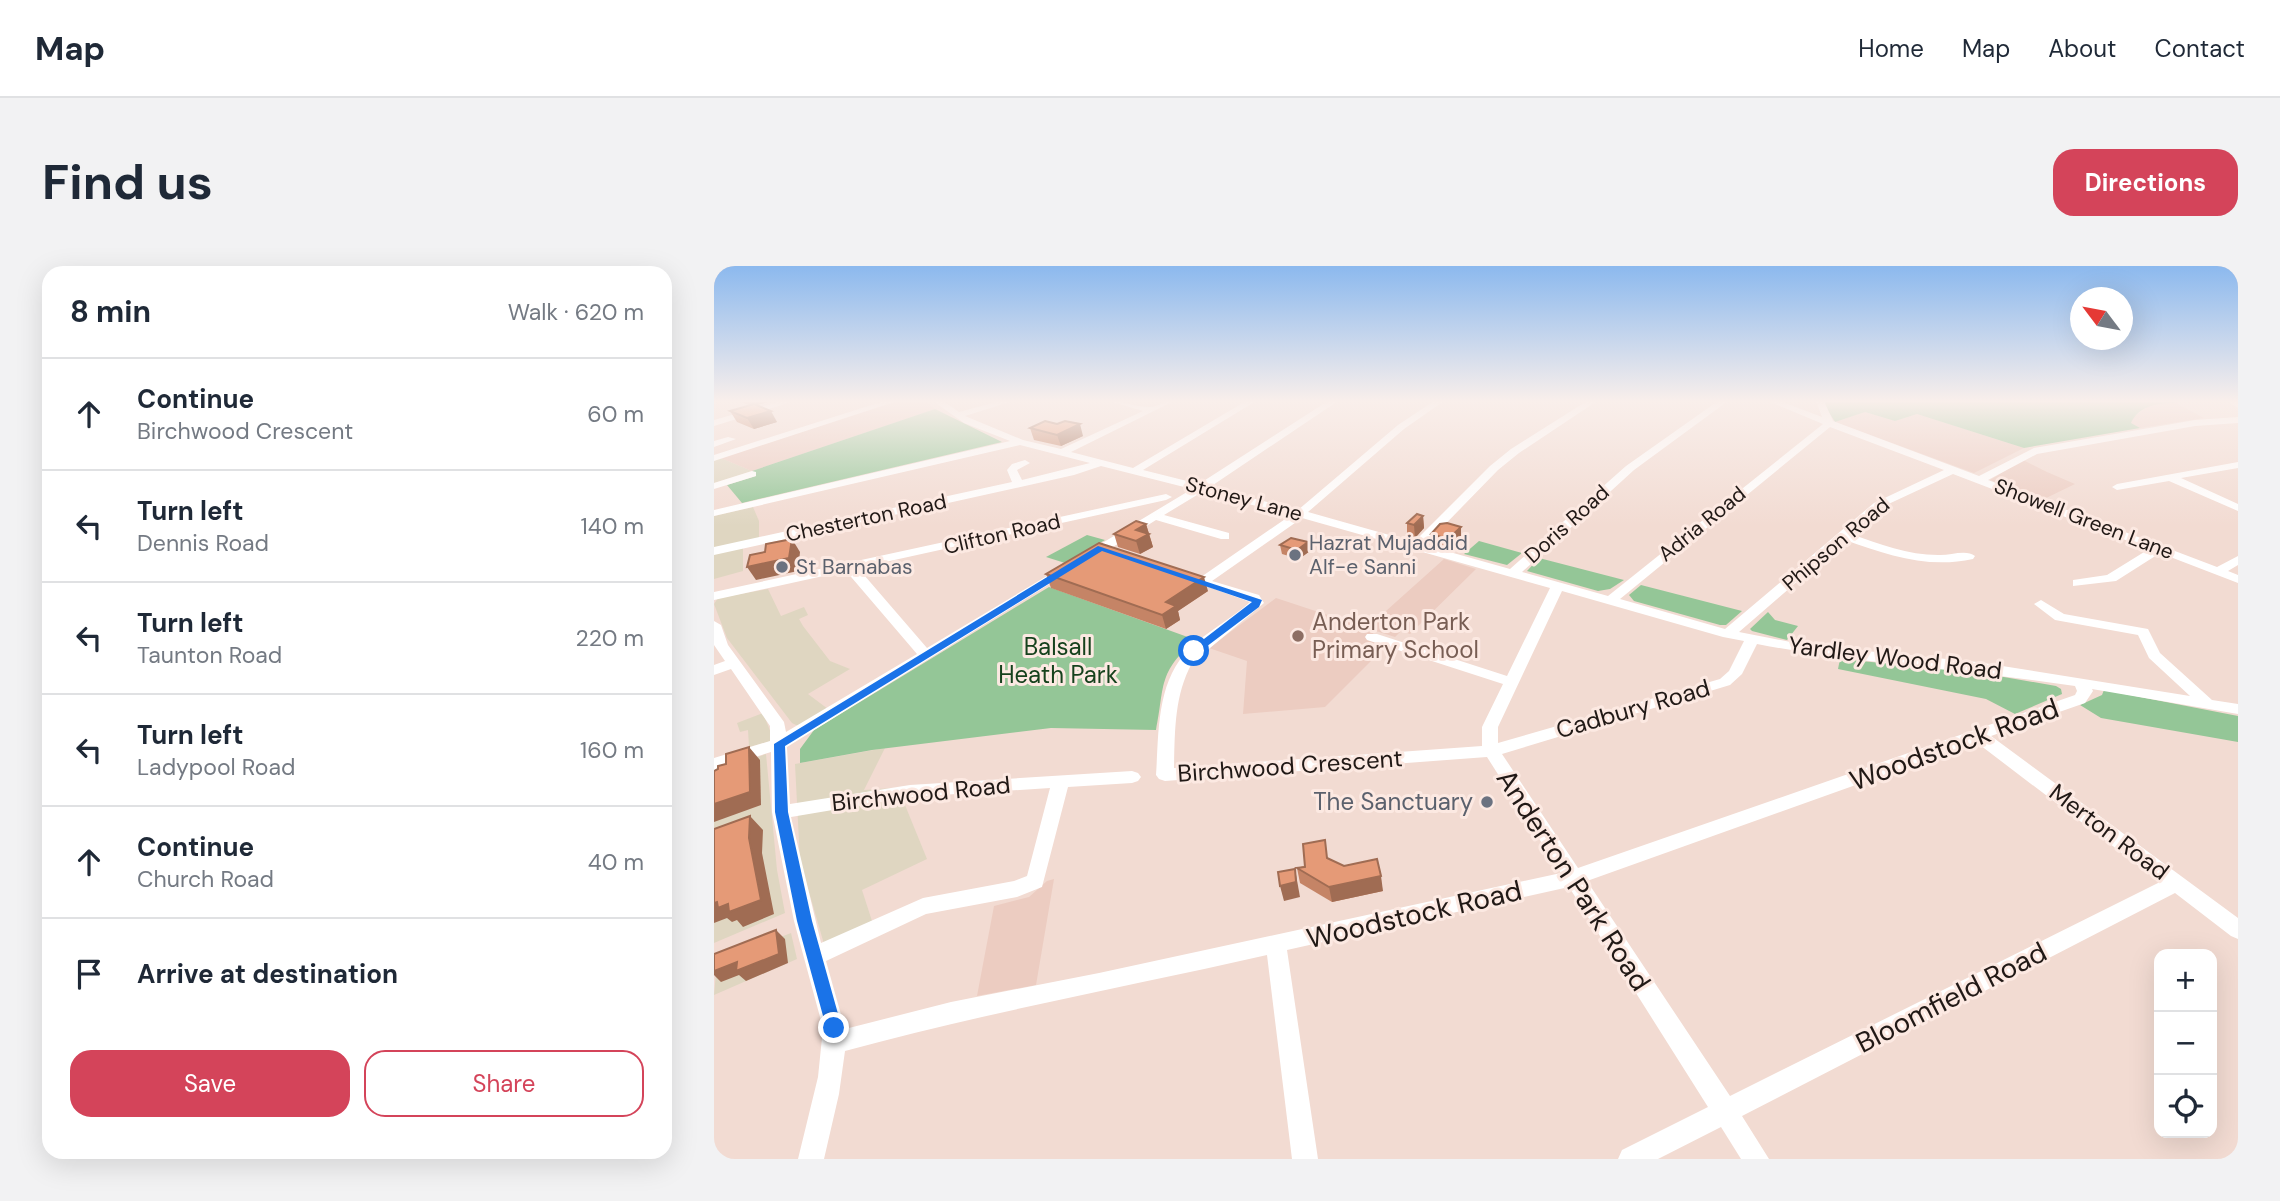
<!DOCTYPE html>
<html lang="en">
<head>
<meta charset="utf-8">
<style>
  :root { --surface:#fff; --page:#f2f2f3; --text:#1f2937; --muted:#747a83; --line:#e0e1e3; --accent:#d4445a }
  body { margin:0; font-family:"DM Sans",sans-serif; background:var(--page); color:var(--text) }
  .controls { position:absolute; right:21px; bottom:21px; display:grid; overflow:hidden; border-radius:14px; box-shadow:0 7px 28px #0002 }
  .controls button { width:63px; height:63px; display:grid; place-items:center; padding:0; border:0; border-bottom:2px solid var(--line); background:var(--surface); color:var(--text); font:35px sans-serif }
  .compass { position:absolute; left:1356px; top:21px; width:63px; height:63px; border-radius:50%; background:var(--surface); box-shadow:0 7px 28px #0002; rotate:302deg }
  .stop { position:absolute; width:21px; height:21px; margin:-16px; border:5px solid #1a73e8; border-radius:50%; background:#fff }
  .stop.end { background:#1a73e8; border-color:#fff; box-shadow:0 2px 7px #0008 }
  .list { margin:0; padding:0; list-style:none }
  h2 { display:flex; justify-content:space-between; align-items:center; height:91px; margin:0; padding:0 28px; font-size:30px }
  h2 small { font-size:23px; font-weight:400; color:var(--muted) }
  .list li { display:grid; grid-template-columns:46px 1fr auto; gap:21px; align-items:center; box-sizing:border-box; height:112px; padding:0 28px; border-top:2px solid var(--line) }
  .list b { display:block; font-size:26px; white-space:nowrap }
  .list p { margin:0; font-size:23px; white-space:nowrap; color:var(--muted) }
  .list em { font-size:23px; font-style:normal; color:var(--muted) }
  .actions { display:flex; gap:14px; padding:21px 28px }
  .actions a { flex:1; padding:16px 0; border:2px solid var(--accent); border-radius:21px; text-align:center; font-size:24px; color:var(--accent) }
  .actions .main { background:var(--accent); color:#fff }
  .icon { flex:none; width:38px; height:38px; fill:none; stroke:currentColor; stroke-width:2; stroke-linecap:round; stroke-linejoin:round }
  .map { position:relative; flex:none; width:1524px; height:893px; overflow:hidden; border-radius:21px }
  header { display:flex; align-items:center; gap:42px; box-sizing:border-box; height:98px; padding:0 35px; background:var(--surface); border-bottom:2px solid var(--line) }
  header strong { font-size:33px }
  nav { display:flex; gap:38px; margin-inline-start:auto; font-size:24px }
  .intro { display:flex; align-items:center; justify-content:space-between; box-sizing:border-box; height:168px; padding:0 42px }
  h1 { margin:0; font-size:49px }
  .button { padding:18px 32px; border-radius:21px; background:var(--accent); color:#fff; font-size:24px; font-weight:700 }
  main { display:flex; gap:42px; padding:0 42px }
  aside { flex:1; background:var(--surface); border-radius:21px; box-shadow:0 7px 28px #0002 }
  .map>svg:first-child { display:block }
  .commercial { fill:#dfd6c1 }
  .built { fill:#ecccc1 }
  .green { fill:#94c697 }
  .lines { fill:none; stroke-linecap:round; stroke-linejoin:round }
  .minor { fill:#fff; fill-rule:evenodd }
  .wall { fill:#c58466 }
  .shaded-wall { fill:#a06c53 }
  .building { fill:#e59a77; stroke:#a06c53; stroke-width:2 }
  .route { fill:#1a73e8 }
  .worship-dot { fill:#6b7280; stroke:#fce9e2; stroke-width:2.5 }
  .education-dot { fill:#8d6e63; stroke:#fce9e2; stroke-width:2.5 }
  .labels { text-anchor:middle; stroke-width:6; stroke-linejoin:round; paint-order:stroke }
  .far-street-label { font-size:21px; fill:#211916; stroke:#fce9e2 }
  .far-worship-label { font-size:21px; fill:#5b616d; stroke:#fce9e2; text-anchor:start }
  .education-label { font-size:24px; fill:#785e54; stroke:#fce9e2; text-anchor:start }
  .park-label { font-size:24px; fill:#16421d; stroke:#fce9e2 }
  .street-label { font-size:24px; fill:#211916; stroke:#fce9e2 }
  .worship-label { font-size:24px; fill:#5b616d; stroke:#fce9e2; text-anchor:end }
  .near-street-label { font-size:28px; fill:#211916; stroke:#fce9e2 }
</style>
</head>
<body>
<header>
<strong>Map</strong>
<nav><a>Home</a><a>Map</a><a>About</a><a>Contact</a></nav>
</header>
<div class="intro"><h1>Find us</h1><a class="button">Directions</a></div>
<main>
<aside>
<h2>8 min<small>Walk · 620 m</small></h2>
<ul class="list">
<li><svg class="icon" aria-label="ahead" viewBox="0 0 24 24"><path d="M12 20V5M6 11l6-6 6 6"/></svg><div><b>Continue</b><p>Birchwood Crescent</p></div><em>60 m</em></li>
<li><svg class="icon" aria-label="left" viewBox="0 0 24 24"><path d="M17 20v-9H6M10 6l-5 5 5 5"/></svg><div><b>Turn left</b><p>Dennis Road</p></div><em>140 m</em></li>
<li><svg class="icon" aria-label="left" viewBox="0 0 24 24"><path d="M17 20v-9H6M10 6l-5 5 5 5"/></svg><div><b>Turn left</b><p>Taunton Road</p></div><em>220 m</em></li>
<li><svg class="icon" aria-label="left" viewBox="0 0 24 24"><path d="M17 20v-9H6M10 6l-5 5 5 5"/></svg><div><b>Turn left</b><p>Ladypool Road</p></div><em>160 m</em></li>
<li><svg class="icon" aria-label="ahead" viewBox="0 0 24 24"><path d="M12 20V5M6 11l6-6 6 6"/></svg><div><b>Continue</b><p>Church Road</p></div><em>40 m</em></li>
<li><svg class="icon" aria-label="arrive" viewBox="0 0 24 24"><path d="M6 21V4h12l-3 4 3 4H6"/></svg><div><b>Arrive at destination</b></div></li>
</ul>
<div class="actions"><a class="main">Save</a><a>Share</a></div>
</aside>
<div class="map">
<svg width="1524" height="893" viewBox="0 0 1524 893">
  <rect width="100%" height="100%" fill="#f2dbd2"/>
  <g class="commercial">
    <polygon points="0,189 7,192 38,205 0,217"/>
    <polygon points="39,241 45,255 45,272 0,282 0,250"/>
    <polygon points="29,282 29,305 0,313 0,288"/>
    <polygon points="54,323 67,350 90,341 94,349 85,353 89,360 116,395 136,403 94,428 114,443 84,460 78,457 13,372 0,338 4,332"/>
    <polygon points="49,447 59,472 57,475 35,481 34,464 26,466 23,457"/>
    <polygon points="171,482 150,524 194,521 191,539 213,593 148,624 158,655 110,678 86,595 81,498"/>
    <polygon points="52,488 63,604 71,647 0,677 0,508"/>
    <polygon points="77,667 83,693 0,729 3,696"/>
  </g>
  <g class="built">
    <polygon points="184,135 212,135 221,143 38,205 7,192"/>
    <polygon points="1439,137 1462,137 1490,152 1426,162 1416,157 1418,152"/>
    <polygon points="1151,146 1181,155 1203,148 1310,182 1260,207 1121,156"/>
    <polygon points="1309,194 1333,206 1361,218 1328,234 1276,214"/>
    <polygon points="730,293 762,303 696,368 687,365 681,371 662,365 653,373 672,380 611,441 529,448 533,395 495,382 562,332 653,362"/>
    <polygon points="340,613 322,719 263,730 280,640 315,631 333,615"/>
  </g>
  <g class="green">
    <path d="M1108,135H1459L1462,137C1445,137 1425,139 1417,157L1426,162L1310,182L1203,148L1181,155L1151,146L1121,156Z"/>
    <polygon points="221,143 288,176 28,237 13,219 42,210 38,205"/>
    <polygon points="373,269 391,274 351,297 332,291"/>
    <polygon points="765,275 808,287 793,299 750,288"/>
    <polygon points="825,292 910,314 896,323 884,325 813,305"/>
    <polygon points="927,319 1028,345 1012,359 1006,359 920,335 915,329"/>
    <path d="M335,321L482,374C443,406 451,421 442,464L337,462L158,484L86,497V483L100,464Z"/>
    <polygon points="1054,346 1061,354 1084,360 1073,374 1038,365 1036,363"/>
    <polygon points="1126,393 1261,406 1342,420 1347,423 1348,428 1301,448 1272,433 1124,403"/>
    <polygon points="1390,424 1524,450 1524,476 1387,452 1366,439 1388,429"/>
  </g>
  <g class="lines">
    <g class="minor">
      <polygon points="67,135 80,135 0,160 0,154"/>
      <polygon points="170,135 183,135 0,195 0,189"/>
      <path d="M219,135H229L245,146L286,135H299L251,150L309,174L347,183L429,145L395,135C407,135 427,142 437,141C446,139 451,135 460,135L357,186L419,202L532,135H542L429,204L485,218L614,135H624L496,221L584,244L684,159L720,135H730L690,163L594,246L700,276L776,200L797,183L873,135H883L805,187L784,204L711,279L796,303L912,200L1004,135H1014L920,204L808,306L894,330L1109,158L1054,135H1066L1108,151L1102,135H1110L1119,155L1265,210L1320,182L1481,154L1524,151V157L1481,160L1323,188L1274,214L1503,301L1524,290V299L1514,305L1524,309V317L1446,287L1402,315L1359,320V314L1393,309L1435,283L1239,208L1168,241L1137,268C1165,278 1194,289 1224,289C1235,290 1252,283 1261,290L1259,293C1214,303 1173,289 1131,274L1025,366L1092,379L1263,396L1476,430L1435,392L1424,369L1341,354L1320,338L1327,334L1350,348L1434,363L1446,387L1498,434L1524,438V448L1378,423L1379,425L1371,437L1277,470L1524,652V673L1517,670L1461,627L1028,850L1055,893H1027L1007,861L944,893H904L908,884L994,841L855,621L573,684L604,893H578L553,689C412,721 270,747 131,785L125,828L110,893H84L104,811L109,762L80,655L58,546L57,486L0,504V492L56,475V460L17,403L0,409V399L11,395L0,379V355L7,359L14,379L70,456L72,466L203,388L132,305L0,334V326L452,228L458,231L452,234L144,302L213,382L348,301H356L358,304L73,481L76,538L196,519L418,505L424,507L427,511L424,515L418,517L354,521L328,621L303,631L212,648L112,695L131,763L237,736L385,707L847,607L773,491L451,515L445,513L442,509C445,466 442,415 476,382C494,365 517,353 536,336L467,311L473,307L487,311L577,249L488,226L450,249L515,267V273H507L442,254L378,294H370V288L478,223L387,200L360,209L0,289V281L298,216L293,204L298,198L311,194L316,197L303,204L308,214L376,197L306,179L0,250V244L296,175L250,157ZM1116,161L1230,204L1160,237L1011,363L906,333ZM588,252L836,322L793,410L663,368H653L651,371L653,374L789,418L768,461V480L460,502C461,466 460,430 478,397L550,337L545,329L498,315ZM848,325L1009,371L1030,375L1015,405L1006,413L784,477V461ZM1043,378C1148,398 1255,404 1361,420L1363,425L1361,429L864,602L788,488L1016,419L1028,408ZM1262,476L1446,616L1016,830L873,615ZM336,522L313,610L300,615L209,632L107,677L77,551L196,531Z"/>
      <polygon points="1513,135 1524,135 1524,142"/>
      <polygon points="14,171 22,173 0,181 0,175"/>
      <polygon points="1524,196 1524,202 1467,212 1524,238 1524,245 1455,215 1403,224 1398,221 1403,218"/>
      <polygon points="38,205 42,206 42,210 0,223 0,217"/>
    </g>
  </g>
  <g class="wall">
    <polygon points="24,135 58,135 43,139 63,156 40,163 23,156 16,145 35,139"/>
    <polygon points="343,158 369,170 347,180 320,174 316,162"/>
    <polygon points="709,250 710,262 701,272 693,270 693,257"/>
    <polygon points="432,258 439,281 426,288 404,281 400,268"/>
    <polygon points="717,268 747,270 734,281 717,276"/>
    <polygon points="566,279 596,285 585,293 568,288"/>
    <polygon points="332,308 494,325 464,345 466,354 452,363 337,322"/>
    <polygon points="614,593 669,625 618,636 586,617 583,602"/>
  </g>
  <g class="shaded-wall">
    <polygon points="35,135 58,135 38,140"/>
    <polygon points="57,145 63,156 40,163 33,152"/>
    <polygon points="366,158 369,170 347,180 343,169"/>
    <polygon points="709,250 710,262 701,272 700,259"/>
    <polygon points="432,258 439,281 426,288 422,275 422,264"/>
    <polygon points="747,261 747,270 734,281 734,273"/>
    <polygon points="78,273 86,286 84,305 42,314 33,301"/>
    <polygon points="594,276 596,285 585,293 583,284"/>
    <polygon points="490,311 494,325 464,345 466,354 452,363 448,349 452,336"/>
    <polygon points="35,481 46,494 47,539 0,556 0,538"/>
    <polygon points="36,550 49,564 48,587 60,648 29,661 23,654 18,656 13,652 0,657 0,637 35,572"/>
    <polygon points="581,603 586,631 570,635 566,620"/>
    <polygon points="667,610 669,625 618,636 615,621"/>
    <polygon points="62,664 71,673 74,697 32,715 25,709 7,716 0,709 0,705"/>
  </g>
  <g class="building">
    <polygon points="40,138 57,145 33,152 16,145"/>
    <polygon points="331,155 343,158 351,155 366,158 343,169 316,162"/>
    <polygon points="703,248 709,250 700,259 693,257"/>
    <polygon points="422,255 432,258 422,264 435,268 422,275 400,268"/>
    <polygon points="733,257 747,261 734,273 717,268 726,258"/>
    <polygon points="577,272 594,276 583,284 566,279"/>
    <polygon points="78,273 75,292 33,301 36,289 51,286 52,278"/>
    <polygon points="385,277 490,311 452,336 462,340 448,349 332,308"/>
    <polygon points="35,481 36,526 0,538 0,505 4,503 4,500 12,498 12,488"/>
    <polygon points="36,550 35,572 47,634 15,646 14,638 4,642 3,636 0,637 0,563"/>
    <polygon points="611,574 613,592 630,600 663,593 667,610 615,621 583,602 591,601 589,578"/>
    <polygon points="581,603 582,616 566,620 564,606"/>
    <polygon points="62,664 65,688 22,705 23,696 0,705 0,688"/>
  </g>
  <linearGradient id="sky" x2="0" y2="1"><stop stop-color="#8cb9ee"/><stop offset="0.52" stop-color="#f9efeb"/><stop offset="1" stop-color="#f9efeb" stop-opacity="0"/></linearGradient>
  <rect width="1524" height="260" fill="url(#sky)"/>
  <polygon class="route" points="384,280 548,334 545,341 484,387 477,387 477,383 538,336 388,285 71,480 74,546 98,655 128,762 125,768 120,770 114,768 83,655 61,546 60,478"/>
  <g class="worship-dot">
    <circle cx="581" cy="289" r="7"/>
    <circle cx="68" cy="301" r="7"/>
    <circle cx="773" cy="536" r="7"/>
  </g>
  <circle class="education-dot" cx="584" cy="370" r="7"/>
  <g class="labels">
    <g class="far-street-label">
      <text transform="translate(530 233) rotate(15)" y="7">Stoney Lane</text>
      <text transform="translate(152 252) rotate(-12)" y="7">Chesterton Road</text>
      <text transform="translate(1370 253) rotate(21)" y="7">Showell Green Lane</text>
      <text transform="translate(853 258) rotate(-42)" y="7">Doris Road</text>
      <text transform="translate(988 258) rotate(-39)" y="7">Adria Road</text>
      <text transform="translate(288 268) rotate(-13)" y="7">Clifton Road</text>
      <text transform="translate(1122 278) rotate(-40)" y="7">Phipson Road</text>
    </g>
    <g class="far-worship-label">
      <text x="595" y="284">Hazrat Mujaddid<tspan x="595" dy="24">Alf-e Sanni</tspan></text>
      <text x="82" y="308">St Barnabas</text>
    </g>
    <g class="education-label">
      <text x="598" y="364">Anderton Park<tspan x="598" dy="28">Primary School</tspan></text>
    </g>
    <g class="park-label">
      <text x="344" y="389">Balsall<tspan x="344" dy="28">Heath Park</tspan></text>
    </g>
    <g class="street-label">
      <text transform="translate(1181 392) rotate(7)" y="8">Yardley Wood Road</text>
      <text transform="translate(919 443) rotate(-16)" y="8">Cadbury Road</text>
      <text transform="translate(576 500) rotate(-4)" y="8">Birchwood Crescent</text>
      <text transform="translate(207 528) rotate(-6)" y="8">Birchwood Road</text>
      <text transform="translate(1395 566) rotate(37)" y="8">Merton Road</text>
    </g>
    <g class="worship-label">
      <text x="759" y="544">The Sanctuary</text>
    </g>
    <g class="near-street-label">
      <text transform="translate(1240 478) rotate(-20)" y="10">Woodstock Road</text>
      <text transform="translate(860 614) rotate(57)" y="10">Anderton Park Road</text>
      <text transform="translate(700 648) rotate(-13)" y="10">Woodstock Road</text>
      <text transform="translate(1237 731) rotate(-27)" y="10">Bloomfield Road</text>
    </g>
  </g>
</svg>
<div class="controls">
<button>+</button>
<button>−</button>
<button><svg class="icon" aria-label="locate" viewBox="0 0 24 24"><circle cx="12" cy="12" r="6"/><path d="M12 2v4M12 18v4M2 12h4M18 12h4"/></svg></button>
</div>
<svg class="compass" viewBox="-18 -18 36 36"><path d="M0-13l5 13h-10z" fill="#e53935"/><path d="M0 13l5-13h-10z" fill="#747a83"/></svg>
<div class="stop" style="left:480px;top:385px"></div>
<div class="stop end" style="left:120px;top:762px"></div>
</div>
</main>
</body>
</html>
